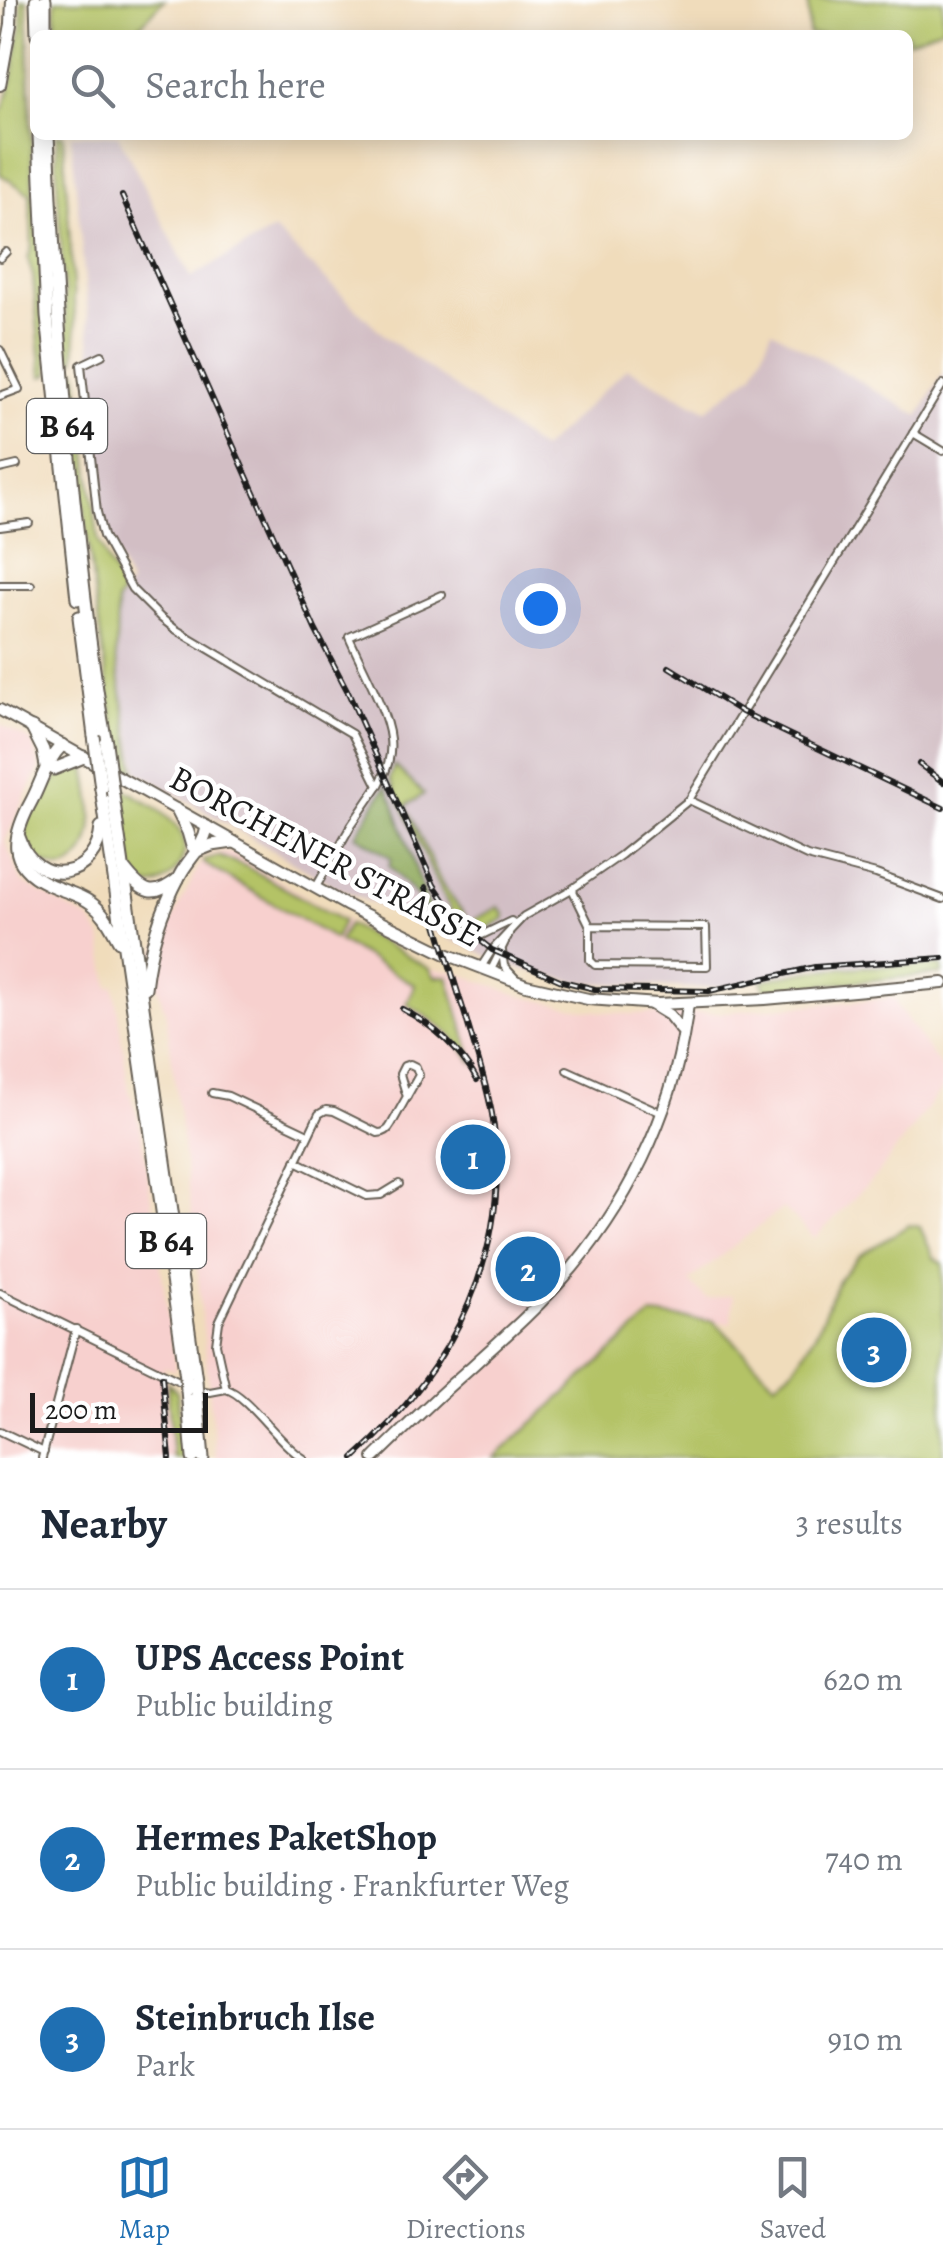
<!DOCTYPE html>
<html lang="en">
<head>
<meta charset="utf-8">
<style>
  :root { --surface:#fff; --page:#f2f2f3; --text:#1f2937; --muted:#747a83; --line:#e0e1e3; --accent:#1f6fb2 }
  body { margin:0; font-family:Alegreya,serif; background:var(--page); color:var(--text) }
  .scale { position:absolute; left:30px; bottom:25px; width:178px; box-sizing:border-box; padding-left:10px; border:5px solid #1c1c1c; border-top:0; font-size:28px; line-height:35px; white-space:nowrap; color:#1c1c1c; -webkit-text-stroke:8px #fff; paint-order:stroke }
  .you { position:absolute; left:540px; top:608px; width:35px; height:35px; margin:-25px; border:8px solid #fff; border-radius:50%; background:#1a73e8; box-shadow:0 0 0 15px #1a73e833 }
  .badge { display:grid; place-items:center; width:65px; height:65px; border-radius:50%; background:var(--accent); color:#fff; font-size:32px; font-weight:700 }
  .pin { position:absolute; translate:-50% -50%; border:5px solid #fff; box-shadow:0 2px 10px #0006 }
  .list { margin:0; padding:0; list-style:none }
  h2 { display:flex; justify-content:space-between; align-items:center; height:130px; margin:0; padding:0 40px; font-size:42px }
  h2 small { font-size:32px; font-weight:400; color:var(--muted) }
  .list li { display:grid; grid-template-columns:65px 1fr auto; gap:30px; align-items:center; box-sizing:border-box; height:180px; padding:0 40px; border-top:2px solid var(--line) }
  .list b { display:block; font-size:38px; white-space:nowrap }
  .list p { margin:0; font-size:32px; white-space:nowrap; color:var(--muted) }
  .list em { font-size:32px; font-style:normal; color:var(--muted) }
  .icon { flex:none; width:55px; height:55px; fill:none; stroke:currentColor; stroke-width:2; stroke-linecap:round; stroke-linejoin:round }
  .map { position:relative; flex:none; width:943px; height:1458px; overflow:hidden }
  .search { position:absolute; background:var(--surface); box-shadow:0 5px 25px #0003; left:30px; right:30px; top:30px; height:110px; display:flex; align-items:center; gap:25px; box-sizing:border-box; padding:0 35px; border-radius:15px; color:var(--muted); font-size:38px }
  .sheet { height:670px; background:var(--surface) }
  nav { display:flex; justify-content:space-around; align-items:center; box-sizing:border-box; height:140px; border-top:2px solid var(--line); background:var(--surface); font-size:28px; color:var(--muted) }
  nav a { display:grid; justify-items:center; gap:5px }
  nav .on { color:var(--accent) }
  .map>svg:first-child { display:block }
  .built { fill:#f7d0ce }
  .industrial { fill:#d2bec4 }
  .green { fill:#b4c366; stroke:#687041; stroke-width:2.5 }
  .forest { fill:#8fa95b; stroke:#56623c; stroke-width:2.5 }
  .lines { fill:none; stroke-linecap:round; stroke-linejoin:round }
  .minor-casing { stroke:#665f54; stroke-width:10 }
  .secondary-casing { stroke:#665f54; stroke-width:14 }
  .trunk-casing { stroke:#665f54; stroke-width:15 }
  .minor { stroke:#fff; stroke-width:6 }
  .secondary { stroke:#fff; stroke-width:10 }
  .trunk { stroke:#fff; stroke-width:11 }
  .rail-casing { stroke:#1c1c1c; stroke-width:6 }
  .rail { stroke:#fff; stroke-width:2.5; stroke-dasharray:8; stroke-linecap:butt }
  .trunk-bridge-casing { stroke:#665f54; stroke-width:15; stroke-linecap:butt }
  .trunk-bridge { stroke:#fff; stroke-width:11 }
  .labels { text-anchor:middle; stroke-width:9; stroke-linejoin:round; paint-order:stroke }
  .shield { fill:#fff; stroke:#606060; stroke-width:2.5 }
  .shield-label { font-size:32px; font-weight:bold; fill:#1c1c1c }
  .street-label { font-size:35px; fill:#1c1c1c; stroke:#fff }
</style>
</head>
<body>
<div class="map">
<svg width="943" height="1458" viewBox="0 0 943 1458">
  <rect width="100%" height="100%" fill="#fff"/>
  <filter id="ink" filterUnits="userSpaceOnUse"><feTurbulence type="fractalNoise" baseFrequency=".01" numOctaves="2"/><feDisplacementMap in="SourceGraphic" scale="20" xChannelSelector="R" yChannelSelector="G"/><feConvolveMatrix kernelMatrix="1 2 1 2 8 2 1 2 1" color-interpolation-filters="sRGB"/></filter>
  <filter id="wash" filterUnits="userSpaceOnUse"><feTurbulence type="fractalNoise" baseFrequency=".0048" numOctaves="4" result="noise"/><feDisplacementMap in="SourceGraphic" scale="40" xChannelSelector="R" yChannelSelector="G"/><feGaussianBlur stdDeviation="2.25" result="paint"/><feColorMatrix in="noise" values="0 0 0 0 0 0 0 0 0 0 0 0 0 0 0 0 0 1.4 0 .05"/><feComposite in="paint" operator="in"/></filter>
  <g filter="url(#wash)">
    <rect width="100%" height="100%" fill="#f0dcbb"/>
    <g class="built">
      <polygon points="0,724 31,741 37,756 39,769 5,841 22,882 90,920 101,937 109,987 114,986 129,1090 141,1129 176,1371 164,1367 172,1458 0,1458"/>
      <polygon points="219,852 232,853 426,968 455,972 524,997 584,1010 627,1014 717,1013 895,998 897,1006 943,1070 943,1087 876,1176 815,1238 783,1208 689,1281 707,1299 733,1295 731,1323 649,1314 505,1458 216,1458 192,1216 166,1015 156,981 155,954 203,858"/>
    </g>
    <polygon class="industrial" points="71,135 118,135 191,277 274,230 387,338 541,450 627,368 706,410 754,373 772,330 919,416 943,373 943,963 815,966 788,971 733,986 693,988 577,982 509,966 334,886 138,772 117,658 118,602 130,584 107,537 101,513 89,386 92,356"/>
    <g class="green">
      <polygon points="21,0 27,0 33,195 36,198 49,374 42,377 33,276 28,259 32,246 30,194 0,174 0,116 11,86 22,22"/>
      <polygon points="55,0 164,0 135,31 115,35 56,35"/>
      <polygon points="808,0 943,0 943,27 908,41 908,35 809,35"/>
      <polygon points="57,135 63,135 76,334 75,360 69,362 57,183"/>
      <polygon points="77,370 98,539 108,564 124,589 117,602 116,658 135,771 120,766 95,598 68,373"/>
      <polygon points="394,765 424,794 406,806 442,885 470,922 499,907 505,915 504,919 478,933 472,933 453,913 437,884 390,779"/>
      <path d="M71,768H86C91,795 100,836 78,859C73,865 66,869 58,868C51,867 42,862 35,860C29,849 23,840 26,828C30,806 53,778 71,768Z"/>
      <path d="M123,788C143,800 173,815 183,837C194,861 153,907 135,874C129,863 125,804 123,788Z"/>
      <polygon points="218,856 245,866 343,921 335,939 203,863 204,860"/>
      <path d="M348,924L430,969L435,977L448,976L474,1064C455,1034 436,1022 407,1004L415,985L339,941Z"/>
      <path d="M942,965L943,972L941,974L765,990L762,981C821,964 881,967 942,965Z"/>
      <polygon points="909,1225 920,1227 934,1258 943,1263 943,1458 494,1458 652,1315 714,1321 775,1383 794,1368 817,1331 838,1281 859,1256"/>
      <polygon points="167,1382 177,1392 184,1458 173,1458"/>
    </g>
    <polygon class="forest" points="386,786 393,801 435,926 419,899 389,866 391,858 356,835"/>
  </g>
  <g filter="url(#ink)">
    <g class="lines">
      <defs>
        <g id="minor">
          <polyline points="0,258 6,252"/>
          <polyline points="0,350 19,389 0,396"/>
          <polyline points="102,355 81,365 97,512 103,536 132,589 161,618 175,629 352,734 378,786 352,824 316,887"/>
          <polyline points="913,433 943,451"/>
          <polyline points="0,469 17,465"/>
          <polyline points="0,527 29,523"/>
          <polyline points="0,585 31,585"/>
          <path d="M379,785C387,770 392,756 390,739C387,710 361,665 349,637L442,595"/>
          <polyline points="689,800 807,856 876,874 943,899"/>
          <polyline points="572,889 590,926 590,960 595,965 707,966 706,927 590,926"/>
          <polyline points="482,935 511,921 515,924"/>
          <polyline points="502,951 504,966 516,979"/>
          <polyline points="481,967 492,950 524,916 572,889 621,855 689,800 943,384"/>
          <polyline points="490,972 509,934"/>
          <polyline points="567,1070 662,1113"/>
          <polyline points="212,1093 228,1096 308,1134"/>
          <polyline points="296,1161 367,1196 381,1195 399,1184"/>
          <polyline points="0,1293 187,1385"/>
          <polyline points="198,1390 210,1392 226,1389"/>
          <polyline points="0,1431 44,1452"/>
          <polyline points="42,1458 76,1329"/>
          <path d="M303,1458C278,1443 248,1395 226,1389L216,1344L219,1322L319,1114L326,1110L334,1111L378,1133C384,1133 388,1131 391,1125L419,1075L416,1067L410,1064L404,1066L400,1074L407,1097"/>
        </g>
        <g id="secondary">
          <polyline points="0,85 11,24 12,0"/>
          <polyline points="0,710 346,905 446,954 526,985 588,999 658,1004 765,999 943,983"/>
          <polyline points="651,1004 669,1015 681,1030"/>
          <path d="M374,1458C400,1433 425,1408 452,1384C493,1347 537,1310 573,1267C635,1192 678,1099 688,1003"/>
        </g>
        <g id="trunk">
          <polyline points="36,0 37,35"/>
          <polyline points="45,0 45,35"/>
          <polyline points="39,135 47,317 77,599"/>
          <path d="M48,135C53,257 62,379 74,500C83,581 91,663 106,743"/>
          <polyline points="79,617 94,736"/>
          <polyline points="32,728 43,750 46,766"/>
          <path d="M62,745C46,761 42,781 32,800C13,835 5,864 48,884C62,891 79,894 91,903C105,913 111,927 119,941"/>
          <polyline points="54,769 84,757"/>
          <polyline points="101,788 186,1377"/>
          <polyline points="113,795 196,1380"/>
          <polyline points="177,810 188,832 192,846"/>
          <path d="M19,837C37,892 98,878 101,827"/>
          <polyline points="197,851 212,845 233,842"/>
          <path d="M125,870C143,893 153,899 178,879"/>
          <path d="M145,988C150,946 160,913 180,875C189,858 204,847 207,827"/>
          <polyline points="187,1390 193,1458"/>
          <polyline points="197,1394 203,1458"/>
        </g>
      </defs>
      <use href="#minor" class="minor-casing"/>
      <use href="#secondary" class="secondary-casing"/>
      <use href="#trunk" class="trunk-casing"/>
      <use href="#minor" class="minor"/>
      <use href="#secondary" class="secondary"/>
      <use href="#trunk" class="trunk"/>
      <defs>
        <g id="rail">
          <polyline points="122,196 315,629 347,690 434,885 461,925 492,950 562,981 595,989 709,991 815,967 943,958"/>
          <polyline points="669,667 742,712 943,808"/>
          <polyline points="919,764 943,782"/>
          <path d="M402,1009C435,1026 459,1048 477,1080"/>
          <polyline points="162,1377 170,1458"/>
          <path d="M354,1458C453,1369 515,1250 492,1114C486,1081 475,1050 466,1018C452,974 439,931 426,887"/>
        </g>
      </defs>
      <use href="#rail" class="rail-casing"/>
      <use href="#rail" class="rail"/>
      <defs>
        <g id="trunk-bridge">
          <polyline points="94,736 101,788"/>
          <polyline points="106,743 113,795"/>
          <polyline points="186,1377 187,1390"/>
          <polyline points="196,1380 197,1394"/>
        </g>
      </defs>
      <use href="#trunk-bridge" class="trunk-bridge-casing"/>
      <use href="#trunk-bridge" class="trunk-bridge"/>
    </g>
  </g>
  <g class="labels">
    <g class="shield">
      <rect x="27" y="399" width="80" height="54" rx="8"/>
      <rect x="126" y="1214" width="80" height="54" rx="8"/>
    </g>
    <g class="shield-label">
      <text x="67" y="437">B 64</text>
      <text x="166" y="1252">B 64</text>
    </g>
    <g class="street-label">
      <text transform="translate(326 856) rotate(28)" y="12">BORCHENER STRASSE</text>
    </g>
  </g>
</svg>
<div class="scale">200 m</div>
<div class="you"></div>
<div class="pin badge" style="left:473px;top:1157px">1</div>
<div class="pin badge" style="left:528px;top:1269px">2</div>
<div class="pin badge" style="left:874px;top:1350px">3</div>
<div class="search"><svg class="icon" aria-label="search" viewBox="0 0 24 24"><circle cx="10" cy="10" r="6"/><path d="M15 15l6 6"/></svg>Search here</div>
</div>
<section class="sheet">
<h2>Nearby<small>3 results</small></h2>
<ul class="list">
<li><span class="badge">1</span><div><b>UPS Access Point</b><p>Public building</p></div><em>620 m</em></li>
<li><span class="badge">2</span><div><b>Hermes PaketShop</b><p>Public building · Frankfurter Weg</p></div><em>740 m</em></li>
<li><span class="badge">3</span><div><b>Steinbruch Ilse</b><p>Park</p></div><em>910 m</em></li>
</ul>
</section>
<nav>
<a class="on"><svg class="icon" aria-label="map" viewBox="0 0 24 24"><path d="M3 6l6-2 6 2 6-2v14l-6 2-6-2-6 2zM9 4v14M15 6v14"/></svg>Map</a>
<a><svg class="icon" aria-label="directions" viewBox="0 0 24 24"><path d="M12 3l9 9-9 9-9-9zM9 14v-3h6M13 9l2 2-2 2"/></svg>Directions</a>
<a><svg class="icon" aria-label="saved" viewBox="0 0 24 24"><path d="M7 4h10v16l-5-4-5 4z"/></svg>Saved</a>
</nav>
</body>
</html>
